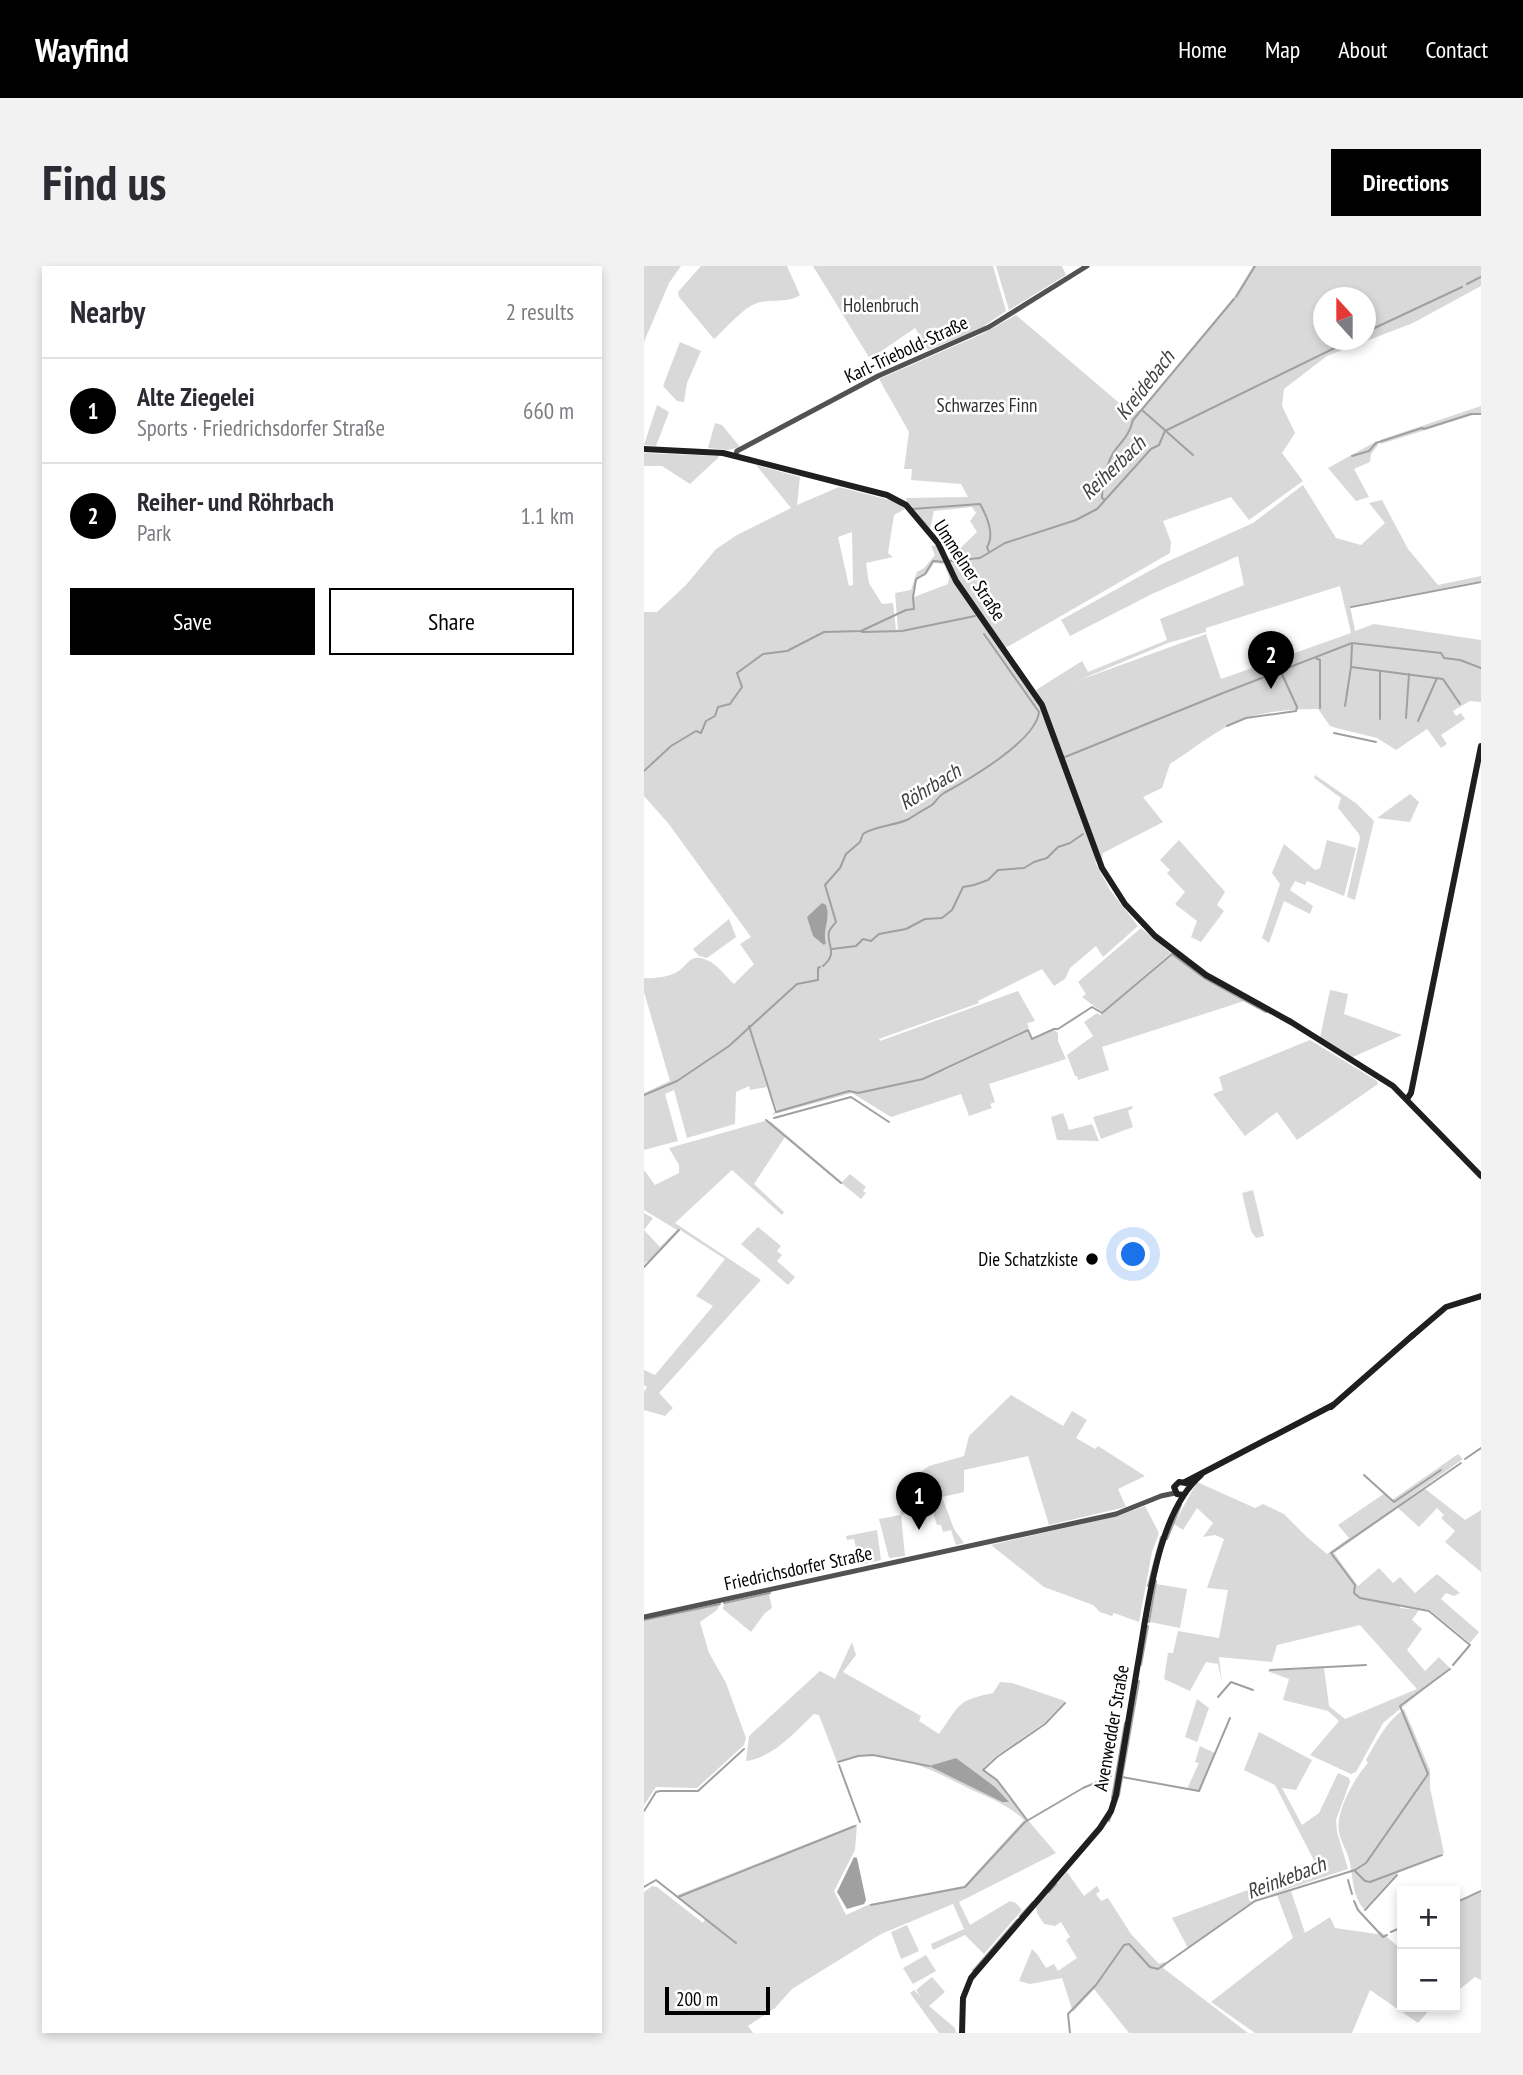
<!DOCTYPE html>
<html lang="en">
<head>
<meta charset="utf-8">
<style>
  :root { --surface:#fff; --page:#f2f2f3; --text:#2b2b33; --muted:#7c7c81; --line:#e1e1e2; --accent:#000 }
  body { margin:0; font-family:"PT Sans Narrow",sans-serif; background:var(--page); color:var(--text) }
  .controls { position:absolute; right:21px; bottom:21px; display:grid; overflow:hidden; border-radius:0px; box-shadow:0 4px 10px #0003 }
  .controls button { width:63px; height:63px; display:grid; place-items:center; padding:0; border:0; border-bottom:2px solid var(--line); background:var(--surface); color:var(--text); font:35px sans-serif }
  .compass { position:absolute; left:669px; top:21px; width:63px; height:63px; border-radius:50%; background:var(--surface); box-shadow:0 4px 10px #0003; rotate:339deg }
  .scale { position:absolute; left:21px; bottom:18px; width:105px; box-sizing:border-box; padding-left:7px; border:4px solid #000; border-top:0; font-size:19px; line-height:24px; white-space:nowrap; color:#000; -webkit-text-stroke:5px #fff; paint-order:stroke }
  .you { position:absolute; left:490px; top:989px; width:24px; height:24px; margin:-18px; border:5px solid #fff; border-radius:50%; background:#1a73e8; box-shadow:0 0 0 10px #1a73e833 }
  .badge { display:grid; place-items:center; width:46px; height:46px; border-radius:50%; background:var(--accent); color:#fff; font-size:23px; font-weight:700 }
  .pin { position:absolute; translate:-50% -58px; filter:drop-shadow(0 2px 4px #0008) }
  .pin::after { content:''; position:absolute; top:37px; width:24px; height:21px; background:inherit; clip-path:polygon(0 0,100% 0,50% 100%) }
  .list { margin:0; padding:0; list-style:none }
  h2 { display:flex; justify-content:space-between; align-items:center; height:91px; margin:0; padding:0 28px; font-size:30px }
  h2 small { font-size:23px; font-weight:400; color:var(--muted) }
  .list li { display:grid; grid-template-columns:46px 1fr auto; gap:21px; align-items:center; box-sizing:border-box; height:105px; padding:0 28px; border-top:2px solid var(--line) }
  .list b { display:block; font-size:26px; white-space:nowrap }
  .list p { margin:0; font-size:23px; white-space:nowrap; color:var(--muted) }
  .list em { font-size:23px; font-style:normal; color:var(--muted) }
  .actions { display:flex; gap:14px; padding:21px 28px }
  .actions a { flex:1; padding:16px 0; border:2px solid var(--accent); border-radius:0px; text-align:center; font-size:24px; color:var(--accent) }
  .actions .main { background:var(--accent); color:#fff }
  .map { position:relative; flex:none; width:837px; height:1767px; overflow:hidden; border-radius:0px }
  header { display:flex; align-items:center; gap:42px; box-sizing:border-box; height:98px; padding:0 35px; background:var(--accent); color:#fff }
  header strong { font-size:33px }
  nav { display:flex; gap:38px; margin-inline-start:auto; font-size:24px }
  .intro { display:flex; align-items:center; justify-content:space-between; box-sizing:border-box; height:168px; padding:0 42px }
  h1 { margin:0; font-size:49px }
  .button { padding:18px 32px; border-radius:0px; background:var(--accent); color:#fff; font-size:24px; font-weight:700 }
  main { display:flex; gap:42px; padding:0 42px }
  aside { flex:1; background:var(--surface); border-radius:0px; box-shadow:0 4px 10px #0003 }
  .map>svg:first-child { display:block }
  .green { fill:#d9d9d9; fill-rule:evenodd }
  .water { fill:#a0a0a0 }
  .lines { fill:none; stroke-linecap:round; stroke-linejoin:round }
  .stream { stroke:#a0a0a0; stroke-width:2 }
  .tertiary { stroke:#525252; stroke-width:5 }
  .secondary { stroke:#1f1f1f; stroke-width:6 }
  .poi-dot { fill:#000; stroke:#fff; stroke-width:2.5 }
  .labels { text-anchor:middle; stroke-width:5; stroke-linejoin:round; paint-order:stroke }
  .park-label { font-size:19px; fill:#303030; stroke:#fff }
  .street-label { font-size:19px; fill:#000; stroke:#fff }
  .poi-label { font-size:19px; fill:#000; stroke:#fff; text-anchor:end }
  .water-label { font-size:21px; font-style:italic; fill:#414141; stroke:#fff }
</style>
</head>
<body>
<header>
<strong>Wayfind</strong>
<nav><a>Home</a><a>Map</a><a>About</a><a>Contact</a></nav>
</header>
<div class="intro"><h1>Find us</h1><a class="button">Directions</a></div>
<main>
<aside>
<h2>Nearby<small>2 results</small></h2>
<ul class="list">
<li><span class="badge">1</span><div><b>Alte Ziegelei</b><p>Sports · Friedrichsdorfer Straße</p></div><em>660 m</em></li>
<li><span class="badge">2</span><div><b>Reiher- und Röhrbach</b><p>Park</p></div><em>1.1 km</em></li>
</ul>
<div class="actions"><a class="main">Save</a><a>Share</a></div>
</aside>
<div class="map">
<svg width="837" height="1767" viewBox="0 0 837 1767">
  <rect width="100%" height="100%" fill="#fff"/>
  <g class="green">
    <polygon points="0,0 37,0 25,17 0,76"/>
    <path d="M57,0H143L156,29C146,37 126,33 113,37C97,43 83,62 70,73L35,31L34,26Z"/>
    <polygon points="169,0 349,0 362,45 337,62 284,84 271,62 226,93"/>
    <polygon points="352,0 418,0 422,9 365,44"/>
    <path d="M609,0H837V20L769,57L683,90L640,123L638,140L651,167L638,187L659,215L605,254L587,231L519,255L527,276L526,287L365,380L357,383L391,433L396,431L392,424L438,395L444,406L523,374L516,353L600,319L594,290L508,328L426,370L417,354L518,298L609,257L659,219L692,272L717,279L741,257L725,237L738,234L764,283L794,319L837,310V315L706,340L711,365L730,358L837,374V436L826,435L809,445L812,450L817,447L821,453L797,469L803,478L797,482L783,463L752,484L733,472L692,462L686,460L674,443C650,443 619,445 596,454C572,464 548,484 526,498L518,522L499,531L519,556L459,587L458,592L451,596L466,624L494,660L459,691L452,680L426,702L421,713L410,720L398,703L334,735L335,737L235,773L236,775L374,725L391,755L383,757L385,762L285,810L302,804L383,765L388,774L410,764L414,767V775L422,793L345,818L351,836L346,838L348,842L325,850L317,828L247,851L208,827L127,849L133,844L114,791L123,821L106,824L105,820L92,826L91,858L43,872L30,824L21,828L34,875L0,884V827L26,815L0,726V712C10,713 24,711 33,706C46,698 45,686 65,695C74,699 83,712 90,718L110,698L96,678L107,671L24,557L0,530V346H13L42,319L72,283L93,269L147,242L112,199L156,211L153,239L195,221L253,236L261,243L250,249L244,287L249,291L222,297L225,317L238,338L249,337L252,364L254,363L251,327L267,324L273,306L280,302L291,289L287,280L292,279L314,313L305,293L333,266L326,255L332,247L328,241L290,245L286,263L263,236L262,232L324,231L317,218L267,214L268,203H260L265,166L235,113L338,68L372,49L487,147L497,144L590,31ZM680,32H722V74H680ZM208,266L209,319L205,320L194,271ZM290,297L300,298L305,311L304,318L270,331L273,314L283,308ZM696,320L707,367L577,413L562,368L433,415L524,377L562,366V362Z"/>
    <polygon points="36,76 57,85 43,117 40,136 33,135 19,120"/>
    <polygon points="13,139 25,146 12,180 0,179"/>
    <polygon points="837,140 837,149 829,149 737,178 736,174"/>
    <polygon points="71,157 78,159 96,181 84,184 64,182"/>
    <polygon points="733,175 734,179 727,188 726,196 710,203 725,231 712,235 684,202"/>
    <polygon points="0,187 74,190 75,191 46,218 18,200 0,200"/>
    <polygon points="671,509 713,538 730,555 711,634 703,631 716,572 715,568 694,542 697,532 670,512"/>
    <polygon points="766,528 775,536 766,556 733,552"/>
    <polygon points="535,574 581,626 573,639 580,645 557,676 547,671 553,655 531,638 541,626 523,607 526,604 516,594"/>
    <polygon points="683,574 712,582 700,630 663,615 661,619 651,615 646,624 669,640 666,648 640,635 625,677 618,672 636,618 628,607 640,578 671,604 676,602"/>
    <polygon points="85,653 92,671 63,692 55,690 49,683"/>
    <polygon points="497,662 527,687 458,746 438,731 442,728 434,716"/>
    <polygon points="528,688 561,714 600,735 458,781 465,804 434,814 433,810 431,810 423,789 449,770 440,756 453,747 456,749"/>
    <polygon points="686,724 704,728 700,748 758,769 709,791 676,772"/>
    <polygon points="666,774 733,815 734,818 653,874 633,846 601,870 569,828 579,824 575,811"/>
    <polygon points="488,840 489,842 484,845 489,861 457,873 449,851"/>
    <polygon points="419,847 425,864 448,858 455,875 413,874 407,851"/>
    <polygon points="121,855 124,857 126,855 198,916 206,908 222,921 219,925 222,927 217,933 141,871 110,918 140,946 138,949 88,904 31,957 117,1014 15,1127 29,1142 21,1150 0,1144 0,1126 3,1121 0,1119 0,1104 11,1109 69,1040 52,1030 81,993 36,964 5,997 3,995 0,998 0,947 9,952 0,964 16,981 33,964 0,944 0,904 11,919 35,907 35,899 25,882"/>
    <polygon points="609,924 620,970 612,972 607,965 598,927"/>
    <polygon points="114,961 137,980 133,985 138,989 133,995 151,1011 144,1019 97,978"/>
    <polygon points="367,1129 419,1160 428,1145 443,1154 432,1172 451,1183 454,1180 501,1210 474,1223 482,1241 405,1259 384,1190 320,1204 320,1226 298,1231 310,1263 320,1277 312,1279 307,1264 299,1266 297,1259 293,1259 287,1241 257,1249 261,1290 245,1292 235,1253 257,1249 254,1222 285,1200 320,1190 325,1170"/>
    <polygon points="814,1188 819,1193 753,1240 780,1222 821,1254 837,1244 837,1306 801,1276 811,1265 797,1252 800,1249 793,1242 775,1261 754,1242 690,1287 714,1320 735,1302 749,1317 756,1311 771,1327 793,1308 816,1327 810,1330 802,1327 797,1333 835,1366 826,1377 786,1344 756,1339 756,1342 775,1344 768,1354 778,1363 763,1384 781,1405 795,1391 806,1402 739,1457 712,1506 707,1508 666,1489 695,1455 684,1445 639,1434 645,1413 623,1405 680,1402 685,1440 701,1453 773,1423 716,1359 633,1379 628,1396 575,1391 578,1417 574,1398 562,1396 546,1425 520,1413 524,1387 529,1387 534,1365 575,1372 584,1324 563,1322 580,1273 571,1269 559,1271 569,1257 553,1242 539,1264 530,1258 553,1216 611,1242 619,1238 640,1248 664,1272 683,1288 705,1272 694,1259 741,1227 748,1234"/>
    <polygon points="501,1240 515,1267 508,1286 495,1356 470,1347 468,1350 456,1346 449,1339 400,1321 347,1279 473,1250"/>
    <polygon points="233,1264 237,1294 216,1299 210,1273 203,1274 202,1270"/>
    <polygon points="512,1318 543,1323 536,1362 506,1356"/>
    <polygon points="125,1328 128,1342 121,1347 107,1366 79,1343 80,1337"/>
    <polygon points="76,1338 73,1344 56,1356 65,1387 82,1417 102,1472 100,1479 53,1522 12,1521 0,1539 0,1355"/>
    <path d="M208,1376L212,1389L199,1406L277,1450L275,1455L295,1468C316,1439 311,1435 349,1427L356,1416L368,1417L421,1435L400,1457L352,1490L339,1502L353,1514L365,1532L412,1587L315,1636L326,1659L366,1635L372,1637L378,1644L340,1688L321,1669L289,1684L287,1678L320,1663L309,1638L237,1668L148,1723L131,1742L104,1760L109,1767H0V1626L8,1620L13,1621L59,1657L61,1653L31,1630L213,1558L211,1584L190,1625L202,1649L226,1638L320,1620L380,1554C366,1540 346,1532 328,1524C286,1503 241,1478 193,1496L175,1449L170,1448C152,1465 129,1492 102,1495L105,1470L176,1405L191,1413ZM312,1492L358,1536L286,1500Z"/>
    <polygon points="553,1433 565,1442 553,1476 541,1471"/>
    <path d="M760,1443L786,1504V1522L800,1587L753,1607L720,1643C709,1631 709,1613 706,1597C704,1586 697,1577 695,1566C691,1546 711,1511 724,1497L722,1494C733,1475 741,1457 760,1443Z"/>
    <polygon points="615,1466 668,1494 652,1524 638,1522 658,1559 675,1547 694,1507 705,1512 706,1516 692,1554 693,1566 704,1603 613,1633 544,1682 528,1652 631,1614 676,1606 631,1519 600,1504"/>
    <polygon points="556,1480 571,1487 555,1525 543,1523 555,1497 551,1496"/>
    <polygon points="423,1606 440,1630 453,1620 456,1625 452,1628 457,1635 464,1632 487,1668 515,1698 520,1696 522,1699 519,1702 604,1767 485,1767 450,1723 429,1746 418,1712 386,1718 375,1715 388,1683 393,1688 402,1702 410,1698 414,1705 433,1692 422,1674 426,1671 417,1656 411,1660 400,1658 393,1647 392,1641"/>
    <polygon points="647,1625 661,1667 686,1651 691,1662 733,1668 736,1665 758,1684 758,1741 788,1741 774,1757 726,1724 708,1767 611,1767 567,1736 649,1672 633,1629"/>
    <polygon points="837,1626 837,1714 831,1711 811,1727 811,1638"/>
    <polygon points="263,1659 275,1685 257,1693 247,1666"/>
    <polygon points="282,1689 292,1705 269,1718 259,1702"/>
    <polygon points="288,1711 301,1726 285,1740 311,1762 312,1767 295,1767 266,1727 270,1724 277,1731 272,1724"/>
  </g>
  <g class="water">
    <path d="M178,637L182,639C187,653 178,664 182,677L180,679L169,670L163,651Z"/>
    <polygon points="312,1492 351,1521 365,1536 358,1536 285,1500"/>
    <polygon points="210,1591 213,1592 222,1634 220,1638 203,1643 193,1626"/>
  </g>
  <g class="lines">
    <g class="stream">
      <polyline points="823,18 837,11"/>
      <polyline points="592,31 611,0"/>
      <polyline points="722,66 818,21"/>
      <polyline points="498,144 549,189"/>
      <polyline points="708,190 725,185 732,177 778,162 780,163 827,148 837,148"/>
      <path d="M461,234L458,232C458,218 463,194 472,183C480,173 486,167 489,154L590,33"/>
      <path d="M268,243L336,238C343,250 351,269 343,281L345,286"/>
      <polyline points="306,295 336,292 361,277 432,254 453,243 507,183 515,179 521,165 707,74"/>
      <polyline points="707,341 837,316"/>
      <polyline points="218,366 258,365 331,350"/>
      <polyline points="672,392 676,394 676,442"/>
      <polyline points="707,401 799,413 816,438"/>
      <polyline points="701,440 707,401 708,379"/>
      <polyline points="762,452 765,408"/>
      <polyline points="736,453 736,405"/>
      <polyline points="774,455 793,412"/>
      <polyline points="583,460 602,452 652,445 653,441 637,406"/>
      <polyline points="690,467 732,476"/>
      <polyline points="421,491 579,427 708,377 797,387 800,392 816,394 837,402"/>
      <polyline points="0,505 27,480 52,465 57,467 62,455 71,450 74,441 86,438 98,421 93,407 119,388 143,385 180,366 217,365 262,344 270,343 269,331 272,313 281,308 289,295 301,296"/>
      <polyline points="188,683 212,680 219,673 227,675 235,668 262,663 281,653 298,652 308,644 319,621 330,619 344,614 354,604 380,602 390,596 403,592 414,581 426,577 439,568"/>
      <path d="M179,700C195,686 182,679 185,666C186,662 190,659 192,656L181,619L196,602L202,588L216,576L219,568C232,559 251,560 265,553C272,548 281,543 288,539C292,535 295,530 300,527C324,514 392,475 395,446L340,368"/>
      <polyline points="105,760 132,846 205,825 214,827 279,813 384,764 388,773 410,763 414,763 448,741 458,747 528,688 560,712 622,746"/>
      <polyline points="0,829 33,815 85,780 153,718 174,714 174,702 176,701"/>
      <polyline points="130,852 207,831 245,856"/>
      <polyline points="122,854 197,917"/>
      <polyline points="0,1001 35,964"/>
      <polyline points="821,1193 837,1182"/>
      <polyline points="720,1209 750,1236 797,1204"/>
      <polyline points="523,1273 537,1239"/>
      <polyline points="504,1320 517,1271"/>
      <polyline points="80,1337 126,1327"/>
      <polyline points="0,1354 76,1338"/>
      <polyline points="505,1356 512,1315"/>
      <polyline points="497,1399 504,1360"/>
      <polyline points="809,1399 826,1379 785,1345 716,1332 710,1327 711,1319 687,1287 817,1197"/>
      <polyline points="626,1404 722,1399"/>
      <polyline points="574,1431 587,1416 609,1424"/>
      <polyline points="194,1496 214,1490 229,1489 285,1500"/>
      <polyline points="195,1499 216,1556"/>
      <polyline points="478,1511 555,1525 586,1452"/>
      <polyline points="468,1532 481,1457"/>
      <polyline points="0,1545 12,1526 16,1525 54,1525 100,1483"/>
      <polyline points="383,1554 353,1514 339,1504 353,1491 401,1458 421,1437"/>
      <polyline points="465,1555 475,1529 495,1415"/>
      <polyline points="711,1605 721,1615 726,1616 798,1589"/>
      <polyline points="704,1614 708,1628"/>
      <polyline points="0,1621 12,1614 92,1677"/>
      <polyline points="405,1626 412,1618"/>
      <polyline points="34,1631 211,1560"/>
      <polyline points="710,1635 714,1644 739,1671 743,1669"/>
      <polyline points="811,1637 837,1625"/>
      <polyline points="227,1639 321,1621 381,1556 439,1522 467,1510"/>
      <polyline points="721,1644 753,1609"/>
      <polyline points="376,1650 389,1636"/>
      <polyline points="747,1666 758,1661"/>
      <polyline points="329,1705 373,1654"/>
      <polyline points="426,1767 424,1748 452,1719 480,1679 485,1678 506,1701 514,1703 611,1635 711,1604 722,1597 784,1508 756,1440 806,1403"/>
    </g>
    <g class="tertiary">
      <polyline points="91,190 93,185 234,110 345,61 443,0"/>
      <polyline points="0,1351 472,1248 517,1230 531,1227"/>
    </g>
    <g class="secondary">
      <polyline points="0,183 79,187 243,229 262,239 294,277 312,315 398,439 458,602 481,638 511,670 562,709 647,756 749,820 837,910"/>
      <polyline points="763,833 767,827 837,480"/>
      <polyline points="768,1070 802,1041 837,1030"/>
      <polyline points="687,1141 769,1069"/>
      <polyline points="541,1216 689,1139"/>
      <polyline points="539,1229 533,1228 530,1221 535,1216 542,1217"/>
      <path d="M318,1767L319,1732L327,1712L456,1562L467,1545L472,1529C479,1485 487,1441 494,1397C504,1341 513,1247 557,1209"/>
    </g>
  </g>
  <circle class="poi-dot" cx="448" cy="993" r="7"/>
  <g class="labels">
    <g class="park-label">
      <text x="237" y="46">Holenbruch</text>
      <text x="343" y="146">Schwarzes Finn</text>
    </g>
    <g class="street-label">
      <text transform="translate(262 83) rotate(-25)" y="7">Karl-Triebold-Straße</text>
      <text transform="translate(326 304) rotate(57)" y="7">Ummelner Straße</text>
      <text transform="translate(154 1302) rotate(-12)" y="7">Friedrichsdorfer Straße</text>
      <text transform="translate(467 1462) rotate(-80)" y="7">Avenwedder Straße</text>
    </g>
    <g class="poi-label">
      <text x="434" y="1000">Die Schatzkiste</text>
    </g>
    <g class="water-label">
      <text transform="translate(501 119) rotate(-52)" y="7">Kreidebach</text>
      <text transform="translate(469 202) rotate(-44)" y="7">Reiherbach</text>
      <text transform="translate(286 521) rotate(-32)" y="7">Röhrbach</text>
      <text transform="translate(642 1612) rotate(-21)" y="7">Reinkebach</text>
    </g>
  </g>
</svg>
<div class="controls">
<button>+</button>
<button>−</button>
</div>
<svg class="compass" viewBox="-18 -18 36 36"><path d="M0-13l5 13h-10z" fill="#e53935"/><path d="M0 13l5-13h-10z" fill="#7c7c81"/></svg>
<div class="scale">200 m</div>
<div class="you"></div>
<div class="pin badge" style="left:275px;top:1264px">1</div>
<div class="pin badge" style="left:627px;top:423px">2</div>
</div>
</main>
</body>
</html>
